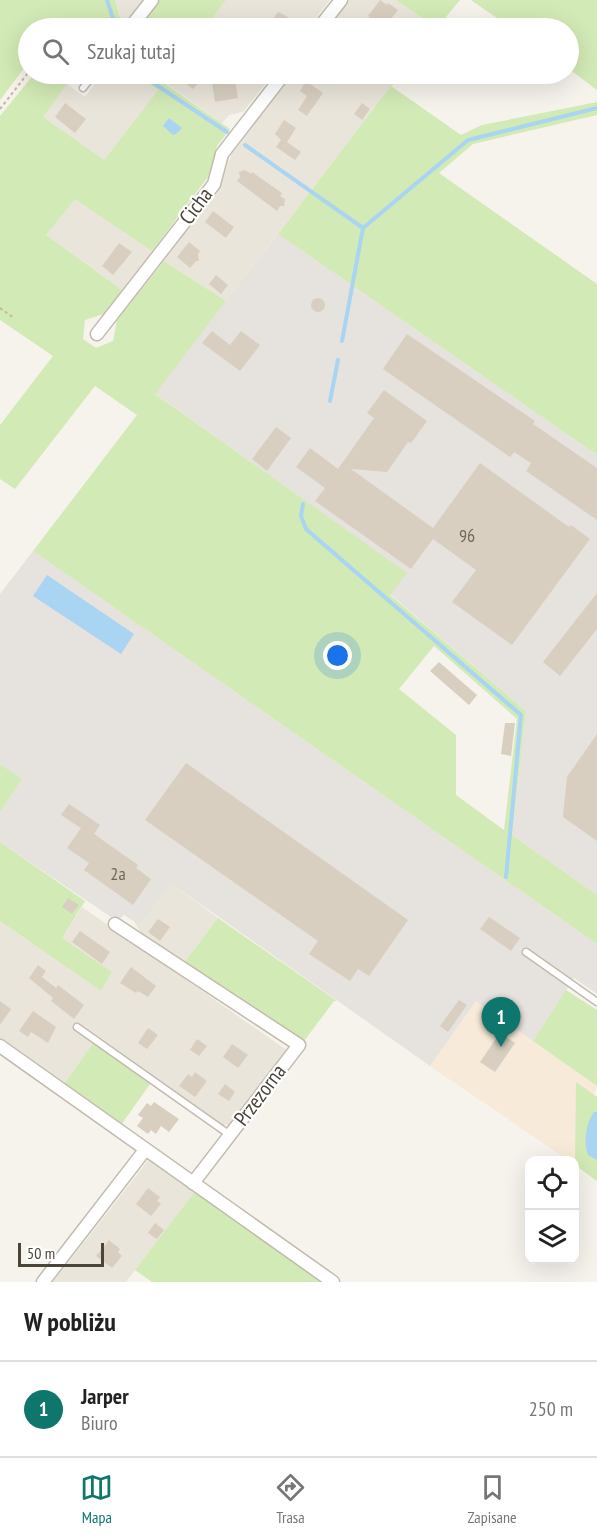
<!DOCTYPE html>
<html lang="pl">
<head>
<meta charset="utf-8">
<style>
  :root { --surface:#fff; --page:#f2f2f2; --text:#222; --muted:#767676; --line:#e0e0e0; --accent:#0f766e }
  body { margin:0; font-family:"PT Sans Narrow",sans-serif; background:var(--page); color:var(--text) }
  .controls { position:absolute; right:18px; bottom:18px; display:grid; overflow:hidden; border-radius:12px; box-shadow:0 6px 24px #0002 }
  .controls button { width:54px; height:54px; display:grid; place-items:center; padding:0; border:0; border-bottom:2px solid var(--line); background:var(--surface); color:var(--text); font:30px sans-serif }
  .scale { position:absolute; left:18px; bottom:15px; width:86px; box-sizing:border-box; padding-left:6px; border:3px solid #4b4439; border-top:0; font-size:16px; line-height:21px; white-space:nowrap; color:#4b4439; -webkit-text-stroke:4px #fff; paint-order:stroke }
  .you { position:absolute; left:338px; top:656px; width:21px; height:21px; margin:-15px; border:4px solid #fff; border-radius:50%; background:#1a73e8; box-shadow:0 0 0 9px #1a73e833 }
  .badge { display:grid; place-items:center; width:39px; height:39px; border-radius:50%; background:var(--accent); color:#fff; font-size:20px; font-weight:700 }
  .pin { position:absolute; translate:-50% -50px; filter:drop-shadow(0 2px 3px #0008) }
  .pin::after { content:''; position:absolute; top:32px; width:21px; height:18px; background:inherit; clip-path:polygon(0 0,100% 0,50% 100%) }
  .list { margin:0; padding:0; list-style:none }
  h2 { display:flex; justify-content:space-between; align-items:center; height:78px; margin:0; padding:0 24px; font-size:26px }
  h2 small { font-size:20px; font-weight:400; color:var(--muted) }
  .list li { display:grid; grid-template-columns:39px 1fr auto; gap:18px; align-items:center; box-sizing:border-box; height:96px; padding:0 24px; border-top:2px solid var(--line) }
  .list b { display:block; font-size:22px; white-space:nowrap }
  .list p { margin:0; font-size:20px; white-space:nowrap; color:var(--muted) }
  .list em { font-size:20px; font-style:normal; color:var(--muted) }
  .icon { flex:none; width:33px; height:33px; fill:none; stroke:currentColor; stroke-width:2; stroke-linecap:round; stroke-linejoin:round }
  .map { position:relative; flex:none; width:597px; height:1282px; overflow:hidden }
  .search { position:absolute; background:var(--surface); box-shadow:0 6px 24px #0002; left:18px; right:18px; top:18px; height:66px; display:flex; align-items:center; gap:15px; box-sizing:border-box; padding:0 21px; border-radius:33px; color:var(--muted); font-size:22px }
  .sheet { height:174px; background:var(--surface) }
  nav { display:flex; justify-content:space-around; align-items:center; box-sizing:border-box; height:84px; border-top:2px solid var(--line); background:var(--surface); font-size:16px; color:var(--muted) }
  nav a { display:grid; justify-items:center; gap:3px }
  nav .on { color:var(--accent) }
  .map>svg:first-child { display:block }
  .residential { fill:#eae5da }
  .commercial { fill:#f7ead8 }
  .industrial { fill:#e6e2dd }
  .green { fill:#d2eab5; fill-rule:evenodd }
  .water { fill:#a9d4f2 }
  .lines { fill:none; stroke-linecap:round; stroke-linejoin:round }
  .stream { stroke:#a9d4f2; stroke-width:4 }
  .building { fill:#d8cfc1 }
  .service-casing { stroke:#c2bbae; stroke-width:9 }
  .minor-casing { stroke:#c2bbae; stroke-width:15 }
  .path { stroke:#c4b79f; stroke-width:2; stroke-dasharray:3 3; stroke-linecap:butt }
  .service { stroke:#fff; stroke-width:6 }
  .minor { stroke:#fff; stroke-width:12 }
  .labels { text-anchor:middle; stroke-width:4.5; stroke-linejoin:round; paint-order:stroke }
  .number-label { font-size:18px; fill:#6e675b }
  .street-label { font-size:21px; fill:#4b4439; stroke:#fff }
</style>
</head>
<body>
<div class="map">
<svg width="597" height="1282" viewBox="0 0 597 1282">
  <rect width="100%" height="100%" fill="#f6f3ec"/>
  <g class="residential">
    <polygon points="115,0 146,0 124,28"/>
    <polygon points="226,0 330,0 308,28 205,28"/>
    <polygon points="349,0 396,0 437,28 327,28"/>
    <polygon points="102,74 134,74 158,90 104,160 42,117 67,84 85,97"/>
    <polygon points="171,74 273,74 243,112 229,115 222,123 164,82"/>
    <polygon points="293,74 401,74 226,301 164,261 221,185 232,152"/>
    <polygon points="75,198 152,251 122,290 46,235"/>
    <polygon points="172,884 218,918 183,964 144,938 134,921 140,925"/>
    <polygon points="82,907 288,1051 231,1125 223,1125 80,1023 75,1031 93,1043 64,1084 0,1039 0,921 101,991 112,972 62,938"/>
    <polygon points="150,1158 195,1191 126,1282 53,1282"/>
  </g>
  <polygon class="commercial" points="476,1001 597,1086 594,1095 597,1097 597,1181 575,1165 574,1160 568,1160 430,1066"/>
  <g class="industrial">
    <polygon points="278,234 597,455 597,895 512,835 526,711 390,594 406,573 154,393"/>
    <polygon points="33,551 597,944 597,994 574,978 533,1041 476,1001 430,1066 172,884 140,925 124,915 117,921 0,842 0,812 22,779 0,764 0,594"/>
  </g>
  <g class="green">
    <polygon points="0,0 115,0 123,28 28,28 28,63 0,100"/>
    <polygon points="158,0 226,0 205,28 151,28 145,17"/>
    <polygon points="396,0 460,0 437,28"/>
    <polygon points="471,0 597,0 597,90 569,69 568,28 511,28"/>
    <path d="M34,74H53L67,84L43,117L104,160L158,90L134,74H171L164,83L230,129L217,146L208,177L152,251L75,199L46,235L122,290L104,314L85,320L83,339L96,348L113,341L117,320L164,261L226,301L155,394L407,573L390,595L526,711L512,835L597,895V944L33,551L137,415L95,386L15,489L0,479V425L53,356L0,320V116ZM434,646L517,719L504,830L456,795V735L399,689Z"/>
    <polygon points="391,86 461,135 482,125 597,102 597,115 473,144 439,173 597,284 597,455 278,234"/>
    <polygon points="0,764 22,779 0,812"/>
    <polygon points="0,842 85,901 62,938 112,972 101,991 0,921"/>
    <polygon points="218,918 337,1001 334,1001 304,1041 183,964"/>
    <polygon points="566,990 597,1010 597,1086 533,1041"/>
    <polygon points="93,1043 150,1084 121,1125 64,1084"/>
    <polygon points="576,1082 597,1097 597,1181 575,1165"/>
    <polygon points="195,1191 323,1282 152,1282 135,1270"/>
  </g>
  <g class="water">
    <polygon points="169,118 182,128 176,134 173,135 163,126"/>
    <polygon points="47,575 134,634 121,654 33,596"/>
    <path d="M594,1112H597V1160L588,1155C583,1142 586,1123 594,1112Z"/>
  </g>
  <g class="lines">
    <g class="stream">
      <polyline points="107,0 116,28"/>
      <polyline points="140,74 227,132"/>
      <polyline points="245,145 363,228"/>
      <polyline points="342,341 363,228 468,140 597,108"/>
      <polyline points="330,401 338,360"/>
      <polyline points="303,504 301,516 306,529 521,715 506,877"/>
    </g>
  </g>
  <g class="building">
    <polygon points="380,0 387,5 388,3 398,10 384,28 368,16"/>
    <polygon points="278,12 286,16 302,28 267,28"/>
    <polygon points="349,18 363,28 341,28"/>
    <polygon points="186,74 191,74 200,81 193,89 181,80"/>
    <polygon points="235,79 238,98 215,102 212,82"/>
    <polygon points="306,81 323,93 307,116 298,110 307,96 300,91"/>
    <polygon points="65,103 86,119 75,133 55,117"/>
    <polygon points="362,103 370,109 362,120 354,114"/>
    <polygon points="284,120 296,128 287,142 301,152 295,160 276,147 281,140 275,134"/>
    <polygon points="245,170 251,174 252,172 282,193 280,196 285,199 284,206 280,206 277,211 237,181 240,177 239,172"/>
    <polygon points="213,211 234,227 226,238 205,222"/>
    <polygon points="189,242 200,251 198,254 199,261 196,261 190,268 177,257"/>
    <polygon points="119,243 132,252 113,275 102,266"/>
    <polygon points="216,275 228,285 221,294 209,284"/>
    <circle cx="318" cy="305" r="7"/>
    <polygon points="212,331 230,345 241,331 260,345 240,371 202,343"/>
    <polygon points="407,334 535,421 533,424 597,468 597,520 526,471 531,463 514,452 510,457 383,369"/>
    <polygon points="384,390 427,421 411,443 408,442 387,472 351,469 433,528 480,463 569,527 571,525 590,539 512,645 452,602 476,570 433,539 411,569 315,501 325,488 296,467 310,448 338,469 374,418 367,413"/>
    <polygon points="276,427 291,438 267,471 252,459"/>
    <polygon points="597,593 597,629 560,676 543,662"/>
    <polygon points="439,662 477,695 469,705 430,671"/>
    <polygon points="505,723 515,723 511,756 501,754"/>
    <polygon points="597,734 597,841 563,817 567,777"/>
    <polygon points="186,763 408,920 369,976 358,969 350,981 309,954 318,941 145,820"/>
    <polygon points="69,804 100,825 94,834 138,865 136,868 151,879 133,905 84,870 89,863 67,848 81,828 61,815"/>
    <polygon points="68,898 79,905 72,914 62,907"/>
    <polygon points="489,917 520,938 511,951 480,929"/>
    <polygon points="158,919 170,927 160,941 148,932"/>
    <polygon points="80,931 110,952 102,964 72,942"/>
    <polygon points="38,965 46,971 42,977 56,988 58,985 84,1005 74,1019 51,1001 53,998 29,978"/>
    <polygon points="131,967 156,986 148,997 138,991 136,993 120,983"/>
    <polygon points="459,1000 467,1005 448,1032 440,1026"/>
    <polygon points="0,1001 11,1009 0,1025"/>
    <polygon points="33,1011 56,1027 48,1043 31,1032 28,1037 19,1031"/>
    <polygon points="148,1028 158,1035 147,1049 138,1043"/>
    <polygon points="500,1033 515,1043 495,1072 480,1062"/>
    <polygon points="197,1039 207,1046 199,1056 190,1050"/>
    <polygon points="232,1044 248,1055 238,1068 223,1057"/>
    <polygon points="195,1072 207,1081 195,1097 179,1086 188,1074 192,1077"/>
    <polygon points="225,1084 235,1092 229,1101 218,1094"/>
    <polygon points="154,1102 179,1119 169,1132 161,1126 156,1134 151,1130 148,1134 137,1126 143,1118 138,1115 147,1103 151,1106"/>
    <polygon points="148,1188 160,1197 157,1201 161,1204 151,1216 136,1204"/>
    <polygon points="155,1223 164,1230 157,1239 148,1233"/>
    <polygon points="109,1240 120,1249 118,1252 122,1256 112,1268 96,1256"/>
  </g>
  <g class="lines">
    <defs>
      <g id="service">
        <polyline points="83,88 94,74"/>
        <polyline points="526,952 597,1002"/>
        <polyline points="77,1027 230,1135"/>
      </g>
      <g id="minor">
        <polyline points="130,28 152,0"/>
        <polyline points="319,28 341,0"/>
        <polyline points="97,334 214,184 222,154 284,74"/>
        <polyline points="115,924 299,1045 193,1183"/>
        <polyline points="0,1046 333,1282"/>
        <polyline points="43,1282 145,1150"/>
      </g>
    </defs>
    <use href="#service" class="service-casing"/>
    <use href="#minor" class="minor-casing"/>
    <g class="path">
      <polyline points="64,74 76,83"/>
      <polyline points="0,109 28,73"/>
      <polyline points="0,308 14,318"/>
    </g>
    <use href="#service" class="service"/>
    <use href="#minor" class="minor"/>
  </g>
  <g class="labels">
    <g class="number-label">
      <text x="467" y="542">96</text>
      <text x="118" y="880">2a</text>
    </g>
    <g class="street-label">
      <text transform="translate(196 206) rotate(-53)" y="7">Cicha</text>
      <text transform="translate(260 1095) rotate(-53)" y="7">Przezorna</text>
    </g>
  </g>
</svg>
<div class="controls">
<button><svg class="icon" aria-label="locate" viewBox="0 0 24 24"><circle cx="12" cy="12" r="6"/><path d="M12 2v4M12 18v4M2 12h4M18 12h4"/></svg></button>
<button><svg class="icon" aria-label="layers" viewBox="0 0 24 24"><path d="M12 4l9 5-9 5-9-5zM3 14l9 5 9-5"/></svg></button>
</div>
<div class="scale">50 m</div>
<div class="you"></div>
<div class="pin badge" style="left:501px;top:1047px">1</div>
<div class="search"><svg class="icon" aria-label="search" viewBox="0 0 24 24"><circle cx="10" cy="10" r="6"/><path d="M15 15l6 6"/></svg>Szukaj tutaj</div>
</div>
<section class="sheet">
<h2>W pobliżu<small></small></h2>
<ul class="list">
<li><span class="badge">1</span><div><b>Jarper</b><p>Biuro</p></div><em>250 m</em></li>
</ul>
</section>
<nav>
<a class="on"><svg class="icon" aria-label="map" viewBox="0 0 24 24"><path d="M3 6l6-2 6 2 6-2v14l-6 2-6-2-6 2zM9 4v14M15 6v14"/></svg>Mapa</a>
<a><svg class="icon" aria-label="directions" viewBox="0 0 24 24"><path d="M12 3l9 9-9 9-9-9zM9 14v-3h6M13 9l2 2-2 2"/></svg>Trasa</a>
<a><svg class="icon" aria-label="saved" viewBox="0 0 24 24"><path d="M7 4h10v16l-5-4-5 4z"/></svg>Zapisane</a>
</nav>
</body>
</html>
